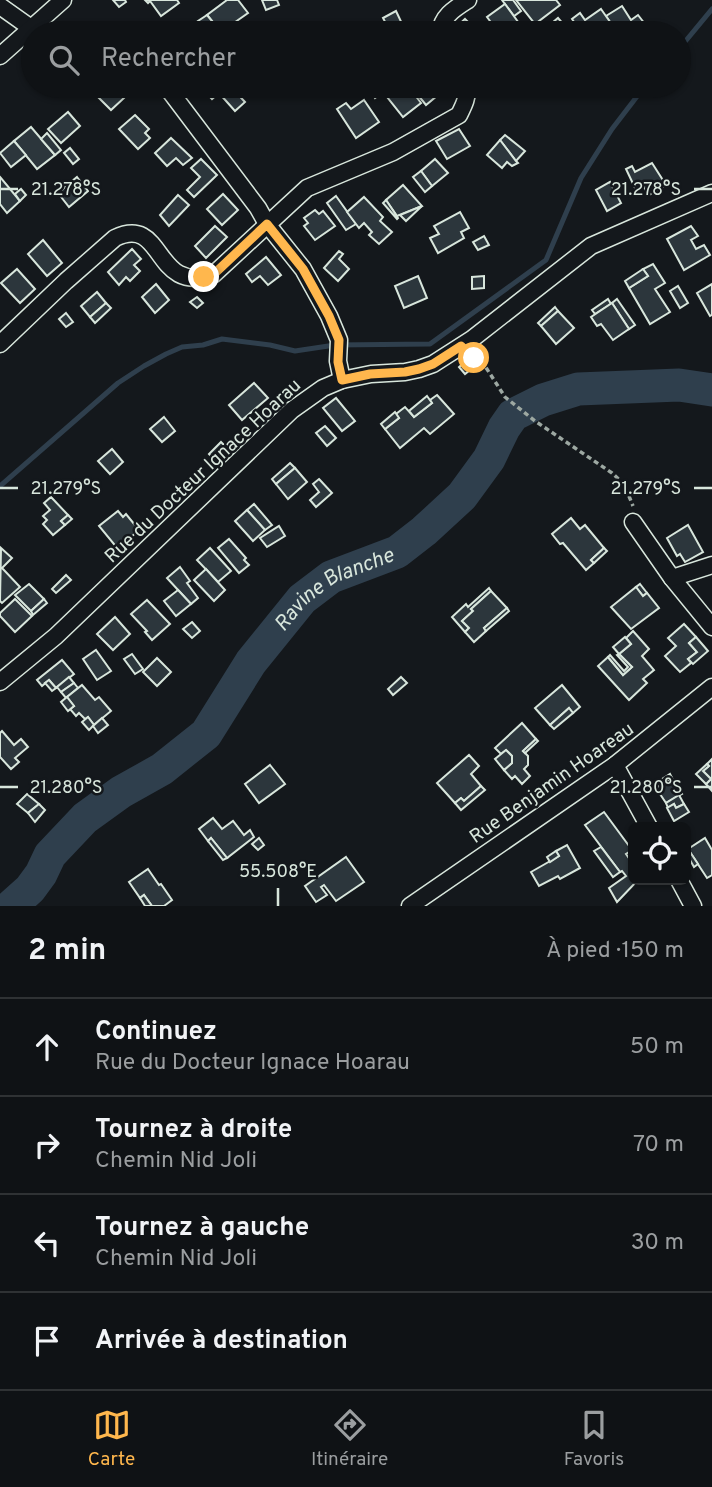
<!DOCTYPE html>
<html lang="fr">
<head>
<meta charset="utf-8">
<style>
  :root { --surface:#0f1215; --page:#181b1e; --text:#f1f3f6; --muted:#9b9ea0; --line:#2f3234; --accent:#ffb74d }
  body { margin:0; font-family:Overpass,sans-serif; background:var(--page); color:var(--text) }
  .controls { position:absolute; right:21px; bottom:21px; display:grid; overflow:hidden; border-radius:10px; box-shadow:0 2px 5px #0004 }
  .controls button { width:63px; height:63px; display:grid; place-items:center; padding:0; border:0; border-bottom:2px solid var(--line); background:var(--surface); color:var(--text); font:35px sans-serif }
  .stop { position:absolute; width:21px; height:21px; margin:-16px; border:5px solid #ffb74d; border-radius:50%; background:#fff }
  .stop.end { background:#ffb74d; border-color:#fff; box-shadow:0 2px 7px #0008 }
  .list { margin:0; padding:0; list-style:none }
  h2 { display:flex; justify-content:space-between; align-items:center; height:91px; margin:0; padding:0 28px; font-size:30px }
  h2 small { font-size:23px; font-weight:400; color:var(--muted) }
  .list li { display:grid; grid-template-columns:46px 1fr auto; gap:21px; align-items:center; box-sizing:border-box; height:98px; padding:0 28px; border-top:2px solid var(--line) }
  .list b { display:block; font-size:26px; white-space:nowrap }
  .list p { margin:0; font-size:23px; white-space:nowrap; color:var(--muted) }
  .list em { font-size:23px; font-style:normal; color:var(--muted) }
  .icon { flex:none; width:38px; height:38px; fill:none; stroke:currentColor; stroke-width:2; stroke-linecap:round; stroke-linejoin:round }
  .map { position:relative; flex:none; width:712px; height:906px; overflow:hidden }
  .search { position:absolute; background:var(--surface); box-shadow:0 2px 5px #0004; left:21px; right:21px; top:21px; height:77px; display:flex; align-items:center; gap:18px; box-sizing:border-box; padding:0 24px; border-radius:38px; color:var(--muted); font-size:26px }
  .sheet { height:483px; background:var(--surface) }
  nav { display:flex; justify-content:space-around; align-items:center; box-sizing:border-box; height:98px; border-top:2px solid var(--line); background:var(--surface); font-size:19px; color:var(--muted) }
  nav a { display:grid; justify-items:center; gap:4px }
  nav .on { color:var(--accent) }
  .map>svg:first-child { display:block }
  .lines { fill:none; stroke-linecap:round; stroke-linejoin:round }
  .stream { stroke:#2f3f4d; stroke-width:5 }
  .river { stroke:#2f3f4d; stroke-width:33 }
  .building { fill:#2c363c; stroke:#d8e6dc; stroke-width:2 }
  .street-casing { stroke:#d8e6dc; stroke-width:19 }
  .path { stroke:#9da8a2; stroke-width:3.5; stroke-dasharray:5 3.5; stroke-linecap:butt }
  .street { stroke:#14181c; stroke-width:16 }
  .route { stroke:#ffb74d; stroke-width:9 }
  .ticks { fill:none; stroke:#d8e6dc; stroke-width:2.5 }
  .labels { text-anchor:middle; stroke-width:5; stroke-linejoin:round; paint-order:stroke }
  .street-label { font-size:19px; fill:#d8e6dc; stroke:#14181c }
  .water-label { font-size:21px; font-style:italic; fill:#d8e6dc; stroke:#14181c }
  .ticks-label { font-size:18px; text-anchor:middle; fill:#d8e6dc; stroke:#14181c; stroke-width:5; stroke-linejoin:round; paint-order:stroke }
</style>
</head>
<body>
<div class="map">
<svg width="712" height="906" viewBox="0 0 712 906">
  <rect width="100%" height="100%" fill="#14181c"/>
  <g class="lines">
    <g class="stream">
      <polyline points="679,49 712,9"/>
      <polyline points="0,486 118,383 144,366 166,354 182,347 203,345 222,339 270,345 295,351 335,345 430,344 546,260 581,178 612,129 645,86"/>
    </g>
    <path class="river" id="s1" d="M11,906L30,889L41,874L50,855L85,818L121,792L162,769L206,734L251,662L302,599L331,577L397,552L424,531L462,496L489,459L504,428L513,415L543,400L578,389L679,385L712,390"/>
  </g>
  <g class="building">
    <polygon points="113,0 125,0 126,2 119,7"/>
    <polygon points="145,0 177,0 179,3 161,16 150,1 148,3"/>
    <polygon points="227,0 238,0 248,13 221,32 207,15"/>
    <polygon points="262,0 277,0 279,5 266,10"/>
    <polygon points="502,0 513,0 521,11 514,16"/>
    <polygon points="516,0 556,0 560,5 535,24"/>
    <polygon points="505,4 524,30 520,33 499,33 487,17"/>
    <polygon points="622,6 631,20 638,15 645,24 625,33 617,33 606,16"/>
    <polygon points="601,9 615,29 609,33 582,33 572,19 580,13 585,20"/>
    <polygon points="396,11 405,30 398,33 391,33 383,18"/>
    <polygon points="207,15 221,32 219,33 207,33 198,21"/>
    <polygon points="558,18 571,33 540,33"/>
    <polygon points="465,19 479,33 452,33 453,30"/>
    <polygon points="100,86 120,86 117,89 125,97 111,110 93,92"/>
    <polygon points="120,86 124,86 131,93 125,97 117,89"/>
    <polygon points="200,86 230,86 245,102 235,111 219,93 212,99"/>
    <polygon points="367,86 408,86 421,103 403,117 383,92 375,98"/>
    <polygon points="416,86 441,86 444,90 426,105 413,89"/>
    <polygon points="481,86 495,86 485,92"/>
    <polygon points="364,100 379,122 356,138 337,109 346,103 351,109"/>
    <polygon points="68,112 80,126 61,143 48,129"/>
    <polygon points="135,115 149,129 145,133 150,138 138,149 119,129"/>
    <polygon points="31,127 55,155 37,169 14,141"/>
    <polygon points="459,129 470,146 447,159 436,141"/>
    <polygon points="47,133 61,150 55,155 41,139"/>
    <polygon points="505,135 525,151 516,161 500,140"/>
    <polygon points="171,138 192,158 183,165 176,158 167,166 155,153"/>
    <polygon points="500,140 516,161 518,163 512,166 507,162 502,168 487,155"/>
    <polygon points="14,141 26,155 11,167 0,153"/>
    <polygon points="70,148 79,159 73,164 64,153"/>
    <polygon points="201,159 217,175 194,197 187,190 200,177 191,168"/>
    <polygon points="435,159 448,173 432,186 421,171"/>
    <polygon points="652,163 666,185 649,195 643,186 636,190 626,169 632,166 635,172"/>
    <polygon points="421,171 432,186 425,192 413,177"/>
    <polygon points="0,177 20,201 7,213 0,204"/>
    <polygon points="77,177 88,191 69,207 58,193"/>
    <polygon points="610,182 621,203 607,211 596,190"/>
    <polygon points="403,185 422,206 397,216 386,200"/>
    <polygon points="21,189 26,195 20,201 15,194"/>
    <polygon points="223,194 238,210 222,225 207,209"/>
    <polygon points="178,195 189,205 169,226 160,215"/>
    <polygon points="336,196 356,224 346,230 327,203"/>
    <polygon points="364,197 383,217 380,221 392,232 379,244 369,235 372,232 364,223 359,228 347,212"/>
    <polygon points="386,200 398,218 397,219 383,203"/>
    <polygon points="422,206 406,221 400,215"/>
    <polygon points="315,210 319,214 323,211 335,226 315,240 304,226 308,223 304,218"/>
    <polygon points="460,212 469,228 461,232 464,238 438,253 430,238 439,234 434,226"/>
    <polygon points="215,226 227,237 206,258 195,246"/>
    <polygon points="691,226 698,236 691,240 696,249 704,245 710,255 684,270 667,239"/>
    <polygon points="484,236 489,245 478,250 473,242"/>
    <polygon points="43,240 62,263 47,276 28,254"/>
    <polygon points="132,249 141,259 134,265 140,271 130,281 126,277 119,285 108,272"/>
    <polygon points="339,251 343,254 339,259 349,269 338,281 324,268"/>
    <polygon points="266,257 281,275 268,285 260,276 252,282 246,274"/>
    <polygon points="653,264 665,283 655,289 670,312 650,324 629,288 648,276 643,269"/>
    <polygon points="17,269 35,289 20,303 1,283"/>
    <polygon points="643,269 648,276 629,288 625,281"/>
    <polygon points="418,276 427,298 404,308 395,286"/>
    <polygon points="484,276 484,288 472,289 472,277"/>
    <polygon points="156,284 169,300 155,313 142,297"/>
    <polygon points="712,284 712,315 710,316 697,293"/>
    <polygon points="678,286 688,303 680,308 670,291"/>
    <polygon points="97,292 106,303 90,317 81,306"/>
    <polygon points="197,297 203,303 197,308 190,302"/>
    <polygon points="608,299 611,304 595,314 592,310"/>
    <polygon points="617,299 635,325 629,329 612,303"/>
    <polygon points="106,303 111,308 95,323 90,317"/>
    <polygon points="612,303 629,329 613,340 601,324 597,326 591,317"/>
    <polygon points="555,307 558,311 541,326 538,323"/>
    <polygon points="558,311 574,328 556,344 541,326"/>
    <polygon points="66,313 73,322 66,327 59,319"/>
    <polygon points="468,359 475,366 465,374 459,367"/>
    <polygon points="254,383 268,398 242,420 229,405"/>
    <polygon points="437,395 454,414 430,434 424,428 400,448 385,429 399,418 396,414 405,407 414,417 432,403 430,400"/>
    <polygon points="427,396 432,403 414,417 409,411"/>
    <polygon points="336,398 355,421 342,431 323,408"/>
    <polygon points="395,412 399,418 385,429 381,424"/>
    <polygon points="164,417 175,431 162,442 150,429"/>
    <polygon points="325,426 336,438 327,446 316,433"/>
    <polygon points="221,442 232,453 219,465 209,454"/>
    <polygon points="112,449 123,462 110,474 98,461"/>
    <polygon points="290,463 295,468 276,484 272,479"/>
    <polygon points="295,468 307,482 288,499 276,484"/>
    <polygon points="319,479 332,493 316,507 310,500 319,492 313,484"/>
    <polygon points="51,497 68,515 61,521 65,525 53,535 43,524 47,520 43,516 50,510 44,503"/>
    <polygon points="254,504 272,525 265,530 247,510"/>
    <polygon points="247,510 265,530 253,541 235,521"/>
    <polygon points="118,511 123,517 126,514 139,530 118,549 99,526"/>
    <polygon points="68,515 72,519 65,525 61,521"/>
    <polygon points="571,518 580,529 585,525 604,548 591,560 594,563 586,570 563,543 560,544 552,534"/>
    <polygon points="688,525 703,552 685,562 680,554 677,556 667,538"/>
    <polygon points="279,526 285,536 267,547 260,538"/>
    <polygon points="229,539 246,558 244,560 249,565 239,573 218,548"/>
    <polygon points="1,548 12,558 2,568 20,587 2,603 0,601"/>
    <polygon points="210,548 231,571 218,582 197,560"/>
    <polygon points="604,548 607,551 594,563 591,560"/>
    <polygon points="180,567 190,581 187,583 198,598 191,604 167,578"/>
    <polygon points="206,569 225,590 214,601 194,580"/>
    <polygon points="66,575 71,580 56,593 52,589"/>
    <polygon points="29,584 44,599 31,611 15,595"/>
    <polygon points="640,584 647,593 643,596 636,587"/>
    <polygon points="636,587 643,596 647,593 659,608 631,629 611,607"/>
    <polygon points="489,588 491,591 471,609 473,611 462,621 469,628 465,632 452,617 466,604 468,607"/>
    <polygon points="178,590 191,604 176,616 164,601"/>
    <polygon points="491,591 507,608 484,628 486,631 474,642 465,632 469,628 462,621 473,611 471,609"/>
    <polygon points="15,599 32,616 15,632 0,616 0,613"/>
    <polygon points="44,599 47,603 33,615 31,611"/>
    <polygon points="147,600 170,624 152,640 145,632 147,631 131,614"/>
    <polygon points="507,608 509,611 486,631 484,628"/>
    <polygon points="115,617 130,634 113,650 97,634"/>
    <polygon points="192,622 200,631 192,638 183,629"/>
    <polygon points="684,624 696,637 689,643 697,652 688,659 691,663 680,672 665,656 676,646 668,638"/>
    <polygon points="633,631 649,649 642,656 654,670 643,679 647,683 629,700 598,666 608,657 623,675 632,667 619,654 631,644 626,638"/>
    <polygon points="625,637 631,644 619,654 613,647"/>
    <polygon points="696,637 708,651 693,664 688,659 697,652 689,643"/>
    <polygon points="96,650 111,671 97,680 83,659"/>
    <polygon points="132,654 143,669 135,674 124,659"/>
    <polygon points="619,654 632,667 623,675 608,657 610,655 624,671 628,667 617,655"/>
    <polygon points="157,658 171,672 157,686 143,672"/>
    <polygon points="62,660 74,674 56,688 49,680 42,686 37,680"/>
    <polygon points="69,677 74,683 61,692 57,687"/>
    <polygon points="401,677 407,683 393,695 388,689"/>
    <polygon points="49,680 56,688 52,691 45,683"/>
    <polygon points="74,683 78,688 66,698 61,692"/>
    <polygon points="82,685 95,700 99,697 111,711 94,725 88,717 85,719 79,713 76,716 70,709 74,706 67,697"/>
    <polygon points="562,685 580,707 573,713 569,708 550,725 535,708"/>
    <polygon points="67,697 74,706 68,711 61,702"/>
    <polygon points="569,708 573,713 554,729 550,725"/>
    <polygon points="88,717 94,725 89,730 82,722"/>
    <polygon points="102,718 108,725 98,733 93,726"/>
    <polygon points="522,723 536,739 523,751 528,756 528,765 524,769 530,776 522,784 515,776 512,779 504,770 512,763 512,756 506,750 501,754 495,748"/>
    <polygon points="2,731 14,745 21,739 28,747 15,758 19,762 11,769 0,757 0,733"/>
    <polygon points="536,739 538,741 525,753 523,751"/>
    <polygon points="506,750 512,756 512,763 504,770 495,759"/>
    <polygon points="469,755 479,766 471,774 481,786 464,801 461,798 455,803 437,783"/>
    <polygon points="712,759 712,791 706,784 711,779 703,771 709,766 707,764"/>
    <polygon points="707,764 709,766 703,771 711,779 706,784 696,774"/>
    <polygon points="270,765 285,784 259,803 245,784"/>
    <polygon points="670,774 672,778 656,788 654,784"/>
    <polygon points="672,778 682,794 666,803 656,788"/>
    <polygon points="481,786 485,790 461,810 455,803 461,798 464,801"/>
    <polygon points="27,794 39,804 28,813 17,804"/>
    <polygon points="679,795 684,804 676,808 674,804 668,808 666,803"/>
    <polygon points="39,804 45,810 35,822 28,813"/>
    <polygon points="674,804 676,808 684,804 689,812 674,821 667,808"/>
    <polygon points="604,812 632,850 626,854 633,864 633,880 638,880 617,902 609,888 626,876 622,871 620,872 585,825"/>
    <polygon points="213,818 222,829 233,821 244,835 250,830 254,837 227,858 211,838 208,841 199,829"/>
    <polygon points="211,838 227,858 223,860 208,841"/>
    <polygon points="259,838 264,845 258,850 252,844"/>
    <polygon points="705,838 712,850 712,875 707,878 688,849"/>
    <polygon points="567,845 580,868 560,879 558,876 539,886 531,872 559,856 556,851"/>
    <polygon points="601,847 620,872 613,877 594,851"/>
    <polygon points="688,849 698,864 694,867 686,853 686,850"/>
    <polygon points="556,851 559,856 550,862 547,857"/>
    <polygon points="346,857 364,882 336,901 324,885 321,887 327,895 316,902 305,886"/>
    <polygon points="148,869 159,885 161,884 172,900 164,906 152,906 144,895 140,898 129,882"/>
    <polygon points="144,895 152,906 145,906 140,898"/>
  </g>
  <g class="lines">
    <defs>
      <g id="street">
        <polyline points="0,6 31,28"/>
        <path d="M440,33C442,16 454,9 468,0"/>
        <polyline points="0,56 63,0"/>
        <polyline points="166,86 258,208 267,224 303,269 329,316 339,340 338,361 342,380"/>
        <path d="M0,344L66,281L115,238C166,214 152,296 214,274L307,188L393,152L459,115C464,105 468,97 467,86"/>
        <polyline points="633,522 672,578 712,627"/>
        <polyline points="672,578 712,565"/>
        <polyline points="0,682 56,636 292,410 323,388 342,380 371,374 405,372 419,369 433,364 472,339 591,246 712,193"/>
        <polyline points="615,765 649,827"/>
        <polyline points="679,880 693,906"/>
        <polyline points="410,906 615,765 712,687"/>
      </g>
    </defs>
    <use href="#street" class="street-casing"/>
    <polyline class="path" points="473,357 485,366 505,397 535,421 612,473 624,484 633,506"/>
    <use href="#street" class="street"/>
  </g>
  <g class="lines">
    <polyline class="route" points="204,277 214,274 267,224 303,269 329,316 339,340 338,362 342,380 370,374 405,372 419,369 433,364 461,346 474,358"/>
  </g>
  <path class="ticks" d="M0,189H18M694,189H712M0,488H18M694,488H712M0,787H18M694,787H712M278,888V906"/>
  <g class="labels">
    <g class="street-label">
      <text transform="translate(202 470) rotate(-43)" y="7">Rue du Docteur Ignace Hoarau</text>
      <text transform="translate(551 782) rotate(-35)" y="7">Rue Benjamin Hoareau</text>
    </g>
    <g class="water-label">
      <text dy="7" stroke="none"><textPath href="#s1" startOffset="462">Ravine Blanche</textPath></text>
    </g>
  </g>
  <g class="ticks-label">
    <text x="66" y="195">21.278°S</text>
    <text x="646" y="195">21.278°S</text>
    <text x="66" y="494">21.279°S</text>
    <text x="646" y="494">21.279°S</text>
    <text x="66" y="793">21.280°S</text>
    <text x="646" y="793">21.280°S</text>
    <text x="278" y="877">55.508°E</text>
  </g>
</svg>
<div class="controls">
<button><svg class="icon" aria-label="locate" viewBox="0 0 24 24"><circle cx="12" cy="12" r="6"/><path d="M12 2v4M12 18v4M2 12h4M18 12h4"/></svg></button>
</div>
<div class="stop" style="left:474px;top:358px"></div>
<div class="stop end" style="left:204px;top:277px"></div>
<div class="search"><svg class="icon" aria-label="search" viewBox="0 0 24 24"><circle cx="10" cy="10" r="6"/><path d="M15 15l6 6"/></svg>Rechercher</div>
</div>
<section class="sheet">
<h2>2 min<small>À pied · 150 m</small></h2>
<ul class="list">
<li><svg class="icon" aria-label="ahead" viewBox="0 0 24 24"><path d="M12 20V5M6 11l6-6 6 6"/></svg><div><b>Continuez</b><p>Rue du Docteur Ignace Hoarau</p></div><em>50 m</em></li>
<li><svg class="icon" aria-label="right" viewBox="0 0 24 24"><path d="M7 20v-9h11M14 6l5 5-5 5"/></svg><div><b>Tournez à droite</b><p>Chemin Nid Joli</p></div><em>70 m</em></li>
<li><svg class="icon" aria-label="left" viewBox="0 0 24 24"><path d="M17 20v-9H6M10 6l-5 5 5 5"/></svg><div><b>Tournez à gauche</b><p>Chemin Nid Joli</p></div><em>30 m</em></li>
<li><svg class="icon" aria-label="arrive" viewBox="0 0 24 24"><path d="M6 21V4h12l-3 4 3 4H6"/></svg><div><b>Arrivée à destination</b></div></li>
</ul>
</section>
<nav>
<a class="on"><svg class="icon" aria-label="map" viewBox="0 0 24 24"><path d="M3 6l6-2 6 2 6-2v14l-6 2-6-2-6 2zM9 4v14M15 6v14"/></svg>Carte</a>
<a><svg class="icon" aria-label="directions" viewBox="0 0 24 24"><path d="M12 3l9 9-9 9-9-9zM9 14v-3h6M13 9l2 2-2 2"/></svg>Itinéraire</a>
<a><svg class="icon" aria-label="saved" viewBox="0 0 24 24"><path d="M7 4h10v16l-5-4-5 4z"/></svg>Favoris</a>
</nav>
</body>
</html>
